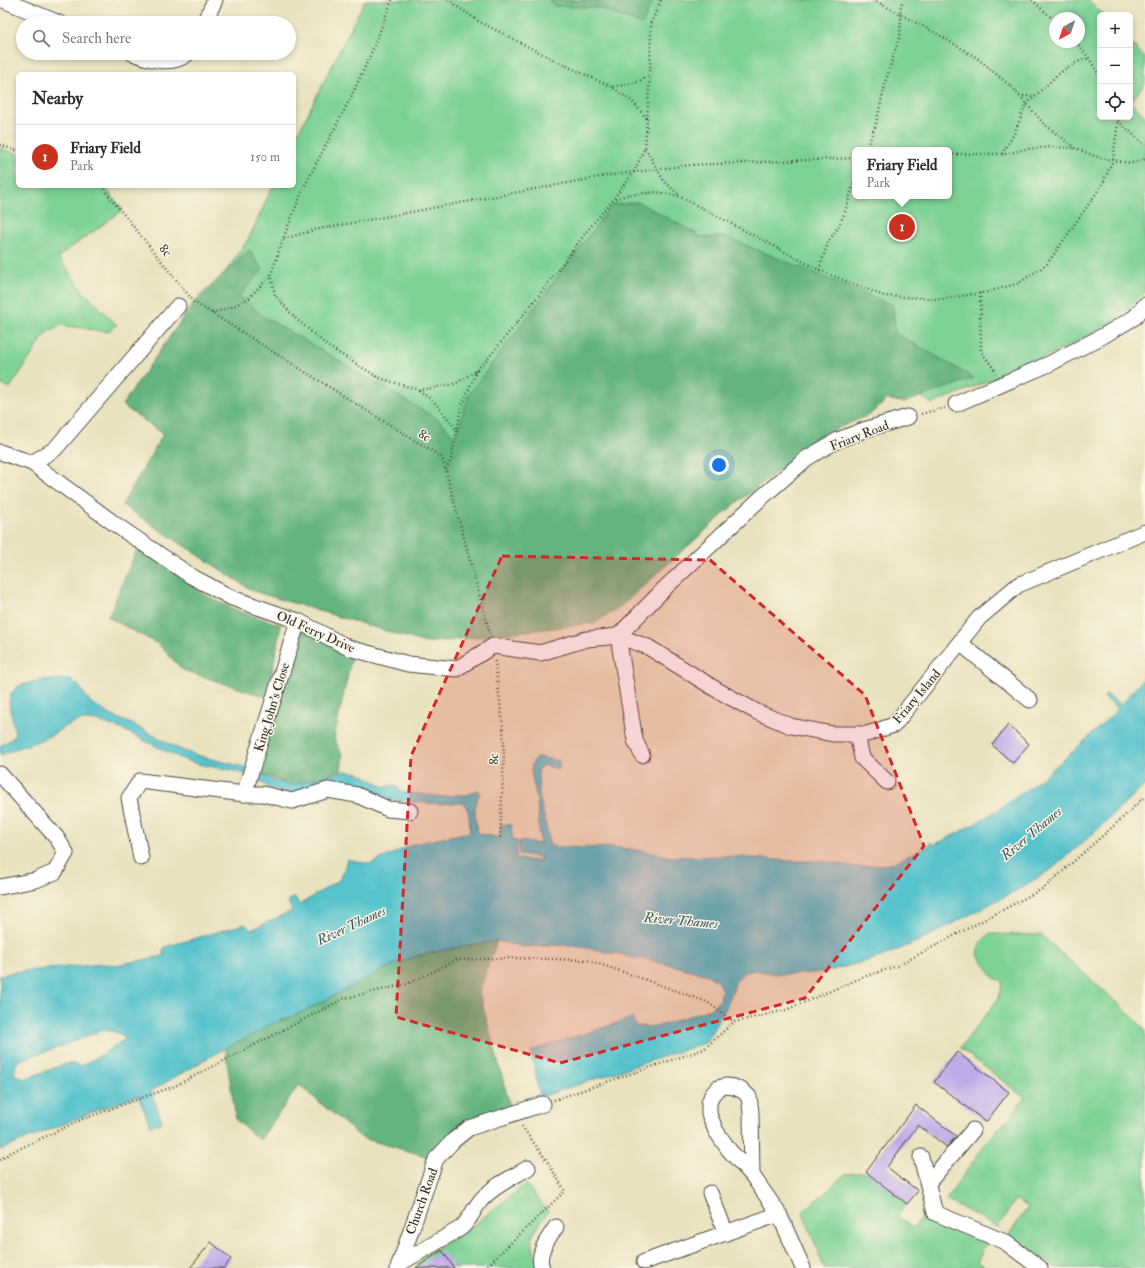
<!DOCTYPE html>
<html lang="en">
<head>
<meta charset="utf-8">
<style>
  :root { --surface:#fff; --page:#f2f2f3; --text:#2b2b33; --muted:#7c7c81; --line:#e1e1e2; --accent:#c8321e }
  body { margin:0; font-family:"IM FELL Double Pica",serif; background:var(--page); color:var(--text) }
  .controls { position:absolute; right:12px; top:12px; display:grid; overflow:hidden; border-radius:6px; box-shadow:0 2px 6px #0003 }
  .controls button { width:36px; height:36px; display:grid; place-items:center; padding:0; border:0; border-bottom:1px solid var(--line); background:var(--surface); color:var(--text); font:20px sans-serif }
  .compass { position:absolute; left:1049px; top:12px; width:36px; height:36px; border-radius:50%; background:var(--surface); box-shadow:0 2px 6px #0003; rotate:220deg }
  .you { position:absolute; left:719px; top:465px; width:14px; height:14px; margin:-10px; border:3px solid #fff; border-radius:50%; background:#1a73e8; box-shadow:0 0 0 6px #1a73e833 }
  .badge { display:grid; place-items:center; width:26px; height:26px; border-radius:50%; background:var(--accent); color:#fff; font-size:13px; font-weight:700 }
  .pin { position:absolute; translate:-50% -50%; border:2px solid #fff; box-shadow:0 1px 4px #0006 }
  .popup { position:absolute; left:852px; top:147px; width:100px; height:52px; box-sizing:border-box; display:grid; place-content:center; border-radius:6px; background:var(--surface); filter:drop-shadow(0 1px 3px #0005); font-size:13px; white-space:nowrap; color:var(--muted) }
  .popup b { font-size:15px; color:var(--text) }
  .popup::after { content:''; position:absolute; left:50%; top:100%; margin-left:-8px; border:8px solid transparent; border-top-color:var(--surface) }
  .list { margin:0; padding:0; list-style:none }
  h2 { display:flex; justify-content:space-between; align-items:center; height:52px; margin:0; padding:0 16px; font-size:17px }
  h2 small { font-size:13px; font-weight:400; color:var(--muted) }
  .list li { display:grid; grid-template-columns:26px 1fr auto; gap:12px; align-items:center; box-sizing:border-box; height:64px; padding:0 16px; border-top:1px solid var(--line) }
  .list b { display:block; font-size:15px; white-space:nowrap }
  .list p { margin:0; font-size:13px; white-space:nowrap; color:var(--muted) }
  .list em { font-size:13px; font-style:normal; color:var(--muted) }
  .icon { flex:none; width:22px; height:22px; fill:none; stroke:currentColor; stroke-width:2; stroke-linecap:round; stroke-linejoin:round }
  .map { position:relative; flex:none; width:1145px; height:1268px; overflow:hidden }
  .search { position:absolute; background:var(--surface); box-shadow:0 2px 6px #0003; left:16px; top:16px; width:280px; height:44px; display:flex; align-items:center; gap:10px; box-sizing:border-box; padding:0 14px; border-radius:22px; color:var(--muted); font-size:15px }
  .panel { position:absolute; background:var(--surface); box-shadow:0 2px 6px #0003; left:16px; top:72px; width:280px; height:116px; border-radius:6px }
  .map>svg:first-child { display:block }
  .green { fill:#7bd195; stroke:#537e60; fill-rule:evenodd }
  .forest { fill:#64b37e; stroke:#486f54 }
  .water { fill:#55c2cc; stroke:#40767c; fill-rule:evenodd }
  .building { fill:#bfaae8 }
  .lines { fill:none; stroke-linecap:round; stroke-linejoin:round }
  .minor-casing { stroke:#484641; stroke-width:17 }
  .path { stroke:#484641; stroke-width:2.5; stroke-dasharray:1 3; stroke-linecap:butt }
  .minor { stroke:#fff; stroke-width:15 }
  .marked { fill:#d62828; fill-opacity:0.2; stroke:#d62828; stroke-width:3; stroke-dasharray:8 5; stroke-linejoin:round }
  .labels { text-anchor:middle; stroke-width:3; stroke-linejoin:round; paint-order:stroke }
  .street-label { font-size:13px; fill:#2b2b2b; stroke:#fcf5e5 }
  .water-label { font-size:14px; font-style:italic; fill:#38585b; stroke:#fcf5e5 }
</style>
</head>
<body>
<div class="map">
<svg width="1145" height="1268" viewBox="0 0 1145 1268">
  <rect width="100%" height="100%" fill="#fcf5e5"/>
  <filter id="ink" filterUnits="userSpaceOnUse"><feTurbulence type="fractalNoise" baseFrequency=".025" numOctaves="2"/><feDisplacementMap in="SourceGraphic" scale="8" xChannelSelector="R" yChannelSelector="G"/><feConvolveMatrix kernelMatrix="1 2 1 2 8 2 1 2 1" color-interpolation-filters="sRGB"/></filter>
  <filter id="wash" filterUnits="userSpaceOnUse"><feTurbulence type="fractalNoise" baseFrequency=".012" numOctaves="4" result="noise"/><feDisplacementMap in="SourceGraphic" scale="16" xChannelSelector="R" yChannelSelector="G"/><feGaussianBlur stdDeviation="0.9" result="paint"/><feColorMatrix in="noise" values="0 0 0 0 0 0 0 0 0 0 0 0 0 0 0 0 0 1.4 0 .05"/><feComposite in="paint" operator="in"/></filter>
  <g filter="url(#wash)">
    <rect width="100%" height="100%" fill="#e9e2be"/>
    <g class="green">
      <path d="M365,0H1089L1104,15H1100V117H1130V42L1145,58V84L1130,102L1145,116V292C1111,330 1063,350 1016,369C988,381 960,393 932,404L805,314L455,460L206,300L249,238L273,186H294V141ZM1055,18H1079V42H1055ZM855,150H949V196H855Z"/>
      <polygon points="0,148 18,154 18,186 104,186 123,210 58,257 83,291 117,325 108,332 61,325 47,332 10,388 0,384"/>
      <polygon points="989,934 1041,935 1134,1018 1145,1030 1145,1268 1056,1268 1009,1235 1028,1207 1016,1199 998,1227 946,1200 986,1143 1010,1117 1025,1098 960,1048 998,999 1001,991 1002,981 994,978 978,955 980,943"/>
      <polygon points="866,1172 907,1204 897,1215 912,1228 927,1214 987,1243 977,1262 987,1268 824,1268 803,1212 846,1174"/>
      <polygon points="526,1184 548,1211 531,1238 538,1268 415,1268 424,1256 462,1234"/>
    </g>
    <g class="forest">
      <polygon points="550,0 653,0 642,25 599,8 554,6"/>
      <polygon points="638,202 702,237 726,237 893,305 895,333 974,378 903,403 888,399 869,415 829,432 735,504 621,606 595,623 426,643 253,591 122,505 163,434 122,405 194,302 249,250 263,270 239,296 263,316 439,420 455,437 469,394 612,205"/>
      <polygon points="138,547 205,595 240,612 257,617 281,625 270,683 266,697 183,670 158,644 108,617"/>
      <polygon points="291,626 354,646 334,739 343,756 341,770 292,786 256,771"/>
      <polygon points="497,941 479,992 512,1113 469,1128 436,1159 362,1138 299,1085 260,1140 236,1120 225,1048 253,1035 267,1026 300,1013 368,978 383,969 416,956 463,946"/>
    </g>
    <path class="water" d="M1145,677V785L1087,839L1053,868L1023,887L919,941L881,957L825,972L797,974H777L755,970L746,972L741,975L736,981L727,1006L705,1043L540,1097L531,1051L632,1018L636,1026L656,1027L710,1009L720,1000L722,991L718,982L708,975L672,965L659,963L645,958L636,959L617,953H610L595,949L564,945L524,947L497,941L463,946L416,956L383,969L368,978L300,1013L267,1026L253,1035L225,1048L151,1091L162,1122L151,1126L138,1096L100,1109L0,1150V976L13,972L103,964L116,965L164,956L163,949L165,947L245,924L251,930L292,911L288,901L295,897L299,905L339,880L343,873L347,859L370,864L414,844L470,832C469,825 471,808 464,804C458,801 446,804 440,804C427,803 413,802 400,801C382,800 366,784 347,783C333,782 319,788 305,792C302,793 297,795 294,795C278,796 264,783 250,776C232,768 210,768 191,762C160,752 120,722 88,720C71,719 60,732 45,738C30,745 14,748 0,756V746L13,738L15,733L9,702L11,693L18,686L41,680L62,679L72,681L78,685L90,702L110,715L134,725L181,750L196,755L252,769L275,781L293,785L344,771L359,773L385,787L394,785L403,792L442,797L456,795H467L478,790L480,793C472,809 475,816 478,833L500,838L501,824L511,825L513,840L517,841L516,859L539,861L540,857L519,854V841L540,844L537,801L531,771L532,764L535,759L539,757L559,761V769L543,765L538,770L539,793L550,846L581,848L612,847L638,850L671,857L727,856L791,861H823L856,867L891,864L928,846L931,842L933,845C1007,812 1061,765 1118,709L1104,697L1106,694L1121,705ZM102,1030C111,1031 119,1032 126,1038L103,1054L80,1066L69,1063L24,1079L14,1074L16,1064L20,1060L65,1045Z"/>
    <g id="blocks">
      <g class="building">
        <polygon points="1008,725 1029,744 1013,763 992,745"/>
        <polygon points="957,1052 1009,1092 986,1122 934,1082"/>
        <polygon points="916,1105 956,1136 947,1147 918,1125 887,1167 918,1191 907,1204 866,1172"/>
        <polygon points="211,1242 231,1259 224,1268 190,1268"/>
        <polygon points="442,1250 454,1268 416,1268"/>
      </g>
    </g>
  </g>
  <g filter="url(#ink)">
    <use href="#blocks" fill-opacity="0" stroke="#484641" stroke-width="1"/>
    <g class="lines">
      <defs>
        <g id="minor">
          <polyline points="3,0 59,23"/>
          <polyline points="204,23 215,0"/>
          <path d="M132,53C149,59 172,67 188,53"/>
          <polyline points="956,404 1049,364 1103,336 1135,317 1145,305"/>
          <polyline points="0,452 32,463 119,527 191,576 232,598 298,621 349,648 408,664 456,669 493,646 540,653 587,639 618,636 648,647 717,690 757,712 791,726 833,734 867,734 894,725 979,618 1018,585 1145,532"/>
          <polyline points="32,463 55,449 178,306"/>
          <polyline points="298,621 244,794 263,794 292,801 328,790 357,795 388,809 410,811"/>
          <polyline points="618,636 666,587 761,498 807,458 838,440 864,430 908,417"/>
          <polyline points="618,636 635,740 642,755"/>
          <polyline points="960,643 1030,700"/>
          <polyline points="857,734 862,758 887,782"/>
          <polyline points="0,774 57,838 66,853 55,872 36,880 0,887"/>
          <polyline points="141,858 129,798 140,781 244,794"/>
          <polyline points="921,1157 935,1213 1005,1242 1040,1268"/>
          <polyline points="752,1175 751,1113 749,1097 743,1091 734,1087 726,1086 718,1088 712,1095 709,1103 709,1114 716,1131 729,1150 752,1175 779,1214 803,1268"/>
          <polyline points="928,1183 973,1130"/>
          <polyline points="710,1193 726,1233"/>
          <polyline points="644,1262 779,1214"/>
          <path d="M399,1264L461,1228C471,1219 474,1207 483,1198C495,1185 513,1177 528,1168"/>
          <polyline points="398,1268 436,1159 454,1140 469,1128 543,1104"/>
          <path d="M542,1268C536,1253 548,1239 556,1227"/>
        </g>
      </defs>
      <use href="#minor" class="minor-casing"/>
      <g class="path">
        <polyline points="392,0 371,54 351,97 303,189 283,239 271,275 275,295 294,317 329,347 379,378 419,390 455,384 476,371 490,356 540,294 587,231 613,200 626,195 657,192 679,196 819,270 884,296 941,299 988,292 1019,283 1047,264 1102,185 1113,160 1118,121 1116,117"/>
        <polyline points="448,0 478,21 556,61 612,87 633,102 647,119"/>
        <polyline points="873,0 936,33 977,58 1014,89 1043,123 1075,148 1100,158 1131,163 1145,159"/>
        <polyline points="1032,0 1055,21"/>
        <polyline points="1076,42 1089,58 1100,77"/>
        <polyline points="613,87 638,82 649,75"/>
        <path d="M1019,96H1035C1054,79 1062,66 1089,58"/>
        <polyline points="1118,121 1145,145"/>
        <polyline points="0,145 18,151"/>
        <polyline points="645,148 664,181 679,195"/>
        <polyline points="866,150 876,124 886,80 900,35 901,19 900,15 901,5 903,0"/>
        <polyline points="949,154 1006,154 1026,149 1053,147 1074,148"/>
        <polyline points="1002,154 1014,134 1026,104 1035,97"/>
        <polyline points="101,186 194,302 369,412 442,457 490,634"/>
        <polyline points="614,198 634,172 645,147 650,75 651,23 661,0"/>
        <polyline points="284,239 314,230 605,176 634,172 691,165 855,158"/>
        <polyline points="819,270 828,242 838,228 845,212 855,179"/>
        <polyline points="980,293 981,351 994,369 995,373"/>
        <polyline points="212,313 232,307 249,298 271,275"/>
        <polyline points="419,390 436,404 456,429"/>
        <polyline points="921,414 945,408"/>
        <polyline points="446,470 451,460 461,408 477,370"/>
        <polyline points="495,661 503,727 504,754 500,838"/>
        <polyline points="554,1100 704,1049 734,1022"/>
        <polyline points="0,1160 10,1153 83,1119 175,1086 345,998 407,984 457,960 512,958 587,960 635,976 707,1002 734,1022 786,1010 863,977 897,966 1044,888 1128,813 1145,796"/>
        <polyline points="485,1268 565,1191 547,1161 521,1125"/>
      </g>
      <use href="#minor" class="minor"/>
    </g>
  </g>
  <path class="marked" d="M502,556L710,560L865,695L924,846L805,998L560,1063L396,1017L411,756Z"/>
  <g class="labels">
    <g class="street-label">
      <text transform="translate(166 250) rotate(51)" y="5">8c</text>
      <text transform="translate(425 435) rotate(31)" y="5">8c</text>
      <text transform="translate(859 435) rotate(-21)" y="5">Friary Road</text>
      <text transform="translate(316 631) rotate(24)" y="5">Old Ferry Drive</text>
      <text transform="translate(916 696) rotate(-50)" y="5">Friary Island</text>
      <text transform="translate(271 707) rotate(-73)" y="5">King John's Close</text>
      <text transform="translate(493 759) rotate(-89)" y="5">8c</text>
      <text transform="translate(421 1201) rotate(-70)" y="5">Church Road</text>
    </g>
    <g class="water-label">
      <text transform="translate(1031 833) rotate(-40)" y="5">River Thames</text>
      <text transform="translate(681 920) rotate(5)" y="5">River Thames</text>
      <text transform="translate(351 925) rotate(-25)" y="5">River Thames</text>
    </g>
  </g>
</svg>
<div class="controls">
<button>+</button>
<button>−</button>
<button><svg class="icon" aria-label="locate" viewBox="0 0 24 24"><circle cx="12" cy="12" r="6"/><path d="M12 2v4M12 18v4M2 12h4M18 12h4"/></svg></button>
</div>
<svg class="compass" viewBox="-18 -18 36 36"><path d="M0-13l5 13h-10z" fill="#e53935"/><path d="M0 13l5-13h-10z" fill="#7c7c81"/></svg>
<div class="you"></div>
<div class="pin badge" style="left:902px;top:227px">1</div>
<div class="popup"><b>Friary Field</b>Park</div>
<div class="search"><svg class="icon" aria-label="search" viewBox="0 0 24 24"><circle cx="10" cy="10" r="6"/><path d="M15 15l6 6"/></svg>Search here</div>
<section class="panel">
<h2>Nearby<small></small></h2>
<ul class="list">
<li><span class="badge">1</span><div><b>Friary Field</b><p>Park</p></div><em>150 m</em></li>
</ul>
</section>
</div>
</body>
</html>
